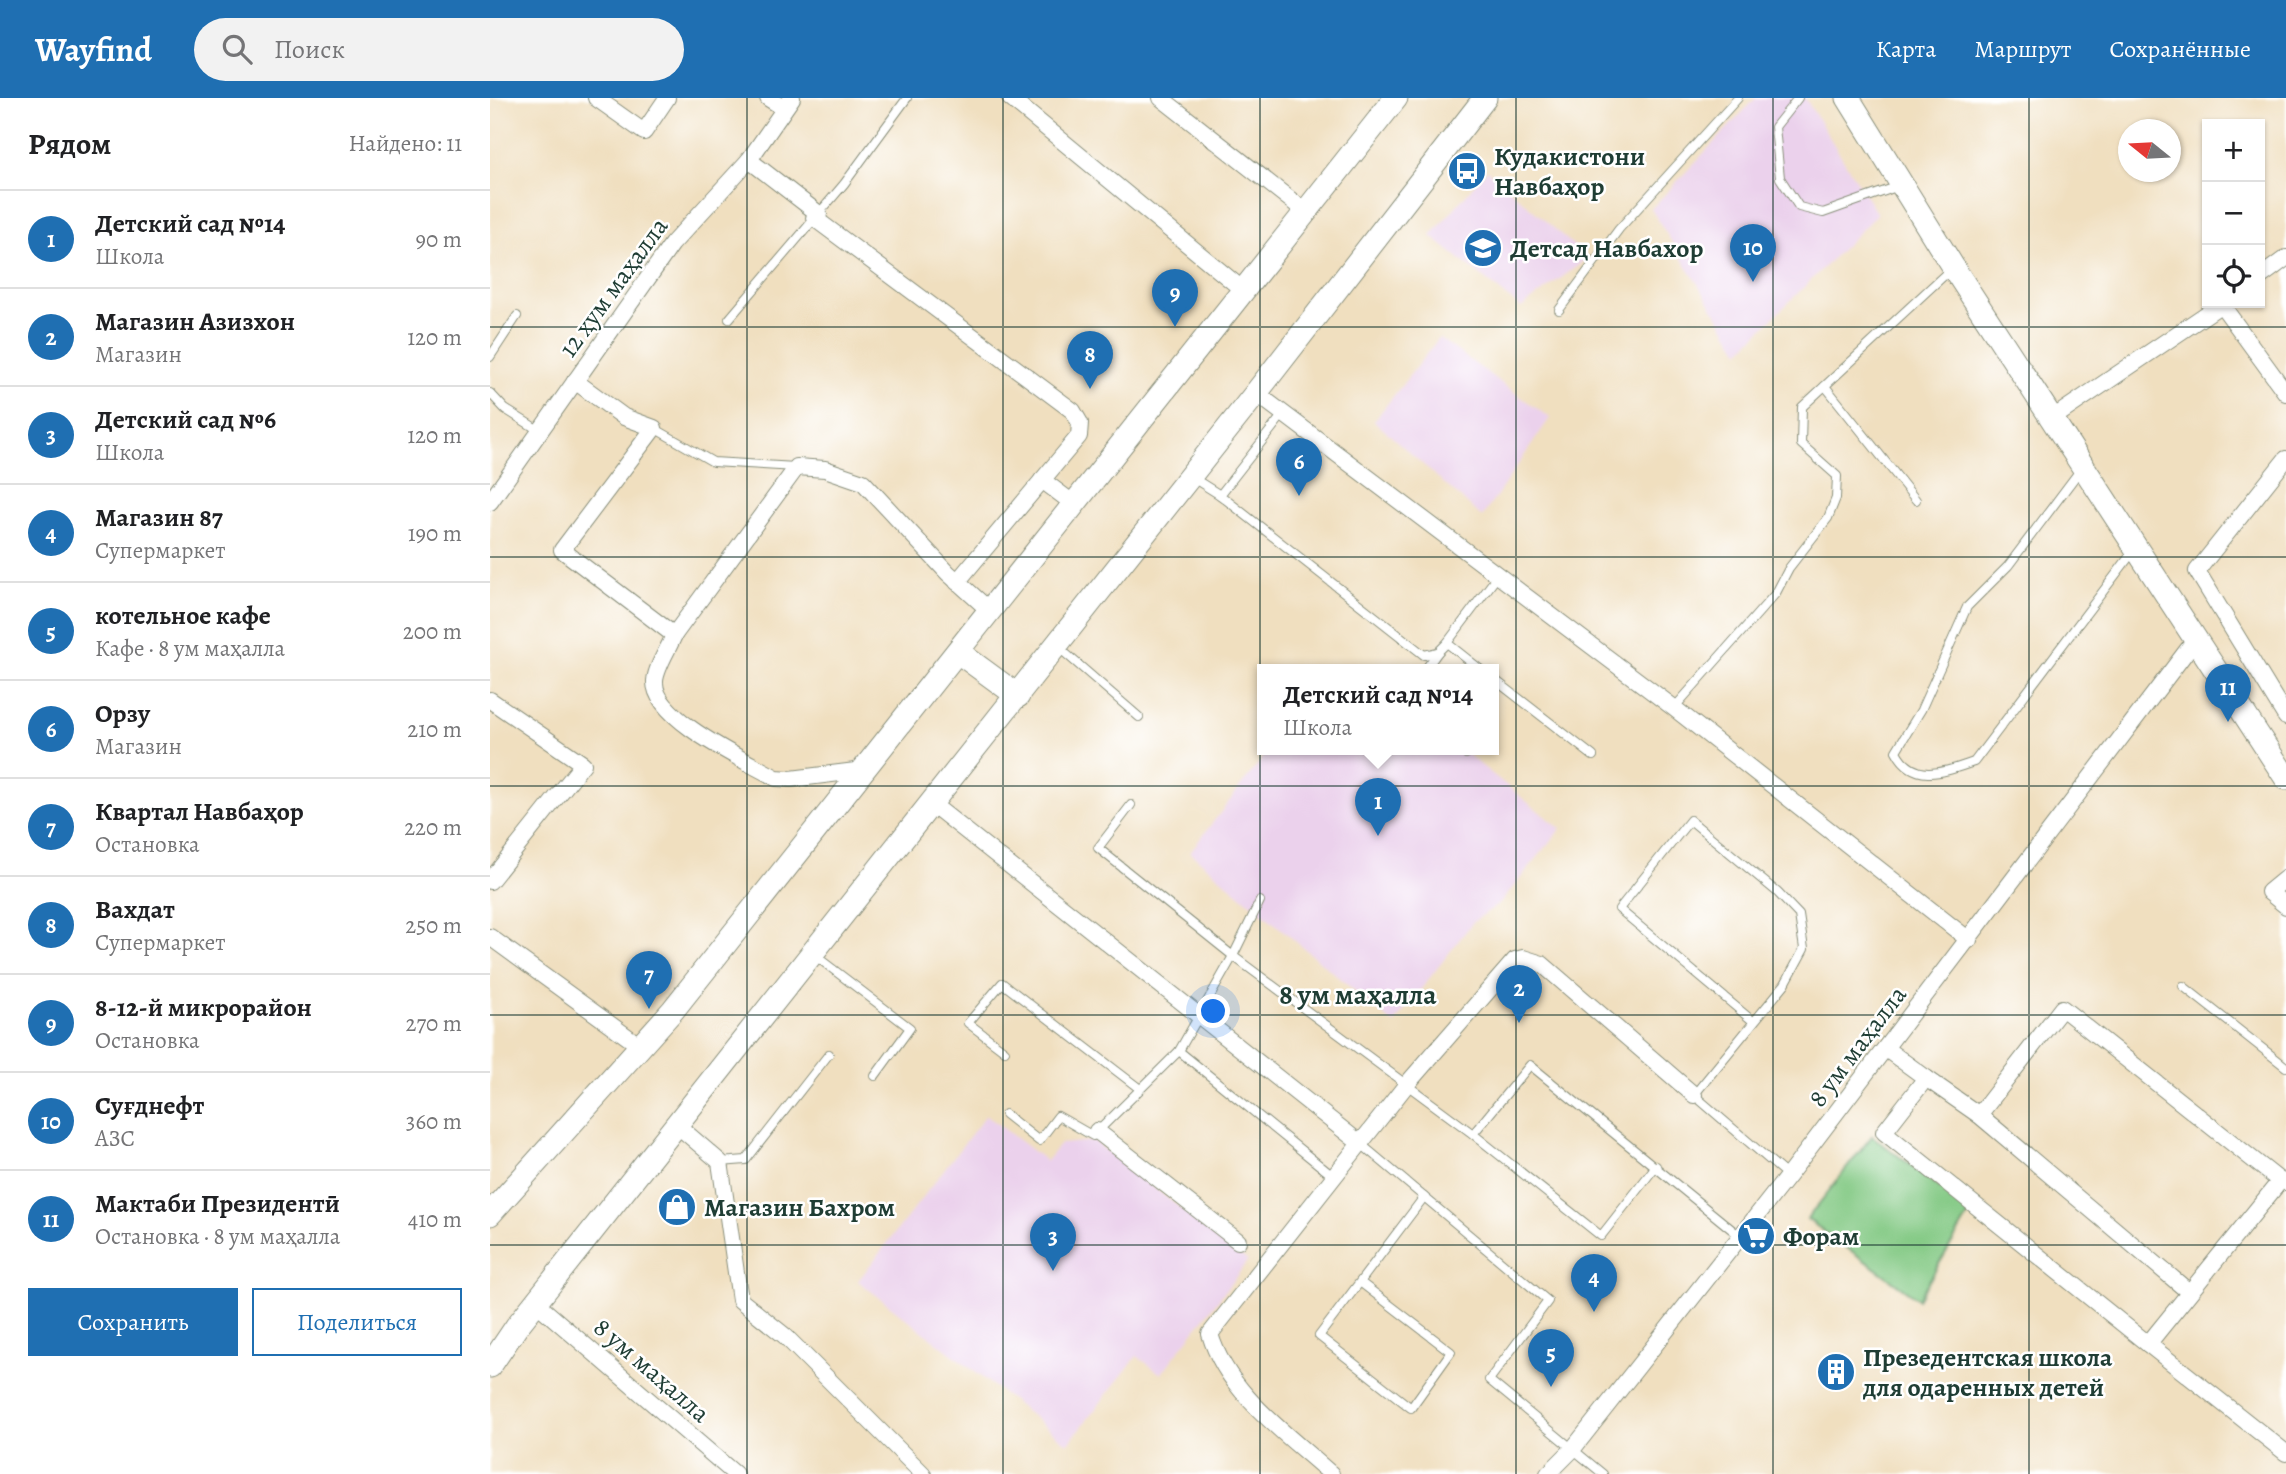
<!DOCTYPE html>
<html lang="ru">
<head>
<meta charset="utf-8">
<style>
  :root { --surface:#fff; --page:#f2f2f2; --text:#202124; --muted:#757577; --line:#e0e0e0; --accent:#1f6fb2 }
  body { margin:0; font-family:Alegreya,serif; background:var(--page); color:var(--text) }
  .controls { position:absolute; right:21px; top:21px; display:grid; overflow:hidden; border-radius:0px; box-shadow:0 2px 5px #0004 }
  .controls button { width:63px; height:63px; display:grid; place-items:center; padding:0; border:0; border-bottom:2px solid var(--line); background:var(--surface); color:var(--text); font:35px sans-serif }
  .compass { position:absolute; left:1628px; top:21px; width:63px; height:63px; border-radius:50%; background:var(--surface); box-shadow:0 2px 5px #0004; rotate:288deg }
  .you { position:absolute; left:724px; top:914px; width:24px; height:24px; margin:-18px; border:5px solid #fff; border-radius:50%; background:#1a73e8; box-shadow:0 0 0 10px #1a73e833 }
  .badge { display:grid; place-items:center; width:46px; height:46px; border-radius:50%; background:var(--accent); color:#fff; font-size:23px; font-weight:700 }
  .pin { position:absolute; translate:-50% -58px; filter:drop-shadow(0 2px 4px #0008) }
  .pin::after { content:''; position:absolute; top:37px; width:24px; height:21px; background:inherit; clip-path:polygon(0 0,100% 0,50% 100%) }
  .popup { position:absolute; left:767px; top:566px; width:242px; height:91px; box-sizing:border-box; display:grid; place-content:center; border-radius:0px; background:var(--surface); filter:drop-shadow(0 2px 5px #0005); font-size:23px; white-space:nowrap; color:var(--muted) }
  .popup b { font-size:26px; color:var(--text) }
  .popup::after { content:''; position:absolute; left:50%; top:100%; margin-left:-14px; border:14px solid transparent; border-top-color:var(--surface) }
  .list { margin:0; padding:0; list-style:none }
  h2 { display:flex; justify-content:space-between; align-items:center; height:91px; margin:0; padding:0 28px; font-size:30px }
  h2 small { font-size:23px; font-weight:400; color:var(--muted) }
  .list li { display:grid; grid-template-columns:46px 1fr auto; gap:21px; align-items:center; box-sizing:border-box; height:98px; padding:0 28px; border-top:2px solid var(--line) }
  .list b { display:block; font-size:26px; white-space:nowrap }
  .list p { margin:0; font-size:23px; white-space:nowrap; color:var(--muted) }
  .list em { font-size:23px; font-style:normal; color:var(--muted) }
  .actions { display:flex; gap:14px; padding:21px 28px }
  .actions a { flex:1; padding:16px 0; border:2px solid var(--accent); border-radius:0px; text-align:center; font-size:24px; color:var(--accent) }
  .actions .main { background:var(--accent); color:#fff }
  .icon { flex:none; width:38px; height:38px; fill:none; stroke:currentColor; stroke-width:2; stroke-linecap:round; stroke-linejoin:round }
  .map { position:relative; flex:none; width:1796px; height:1376px; overflow:hidden }
  header { display:flex; align-items:center; gap:42px; box-sizing:border-box; height:98px; padding:0 35px; background:var(--accent); color:#fff }
  header strong { font-size:33px }
  nav { display:flex; gap:38px; margin-inline-start:auto; font-size:24px }
  .search { width:490px; height:63px; background:var(--page); display:flex; align-items:center; gap:18px; box-sizing:border-box; padding:0 24px; border-radius:38px; color:var(--muted); font-size:26px }
  main { display:flex }
  aside { flex:1; background:var(--surface) }
  .map>svg:first-child { display:block }
  .built { fill:#ebd1ec }
  .green { fill:#83c984; stroke:#51835c; stroke-width:2 }
  .lines { fill:none; stroke-linecap:round; stroke-linejoin:round }
  .lane-casing { stroke:#888e7a; stroke-width:10 }
  .street-casing { stroke:#888e7a; stroke-width:18 }
  .secondary-casing { stroke:#888e7a; stroke-width:25 }
  .lane { stroke:#fff; stroke-width:8 }
  .street { stroke:#fff; stroke-width:16 }
  .secondary { stroke:#fff; stroke-width:23 }
  .grid { fill:none; stroke:#1f3d34; stroke-width:2; stroke-opacity:0.55 }
  .labels { text-anchor:middle; stroke-width:5; stroke-linejoin:round; paint-order:stroke }
  .poi-label { font-size:26px; font-weight:bold; fill:#1f3d34; stroke:#fff; text-anchor:start }
  .street-label { font-size:26px; fill:#1f3d34; stroke:#fff }
  .neighbourhood-label { font-size:28px; font-weight:bold; fill:#1f3d34; stroke:#fff }
</style>
</head>
<body>
<header>
<strong>Wayfind</strong>
<div class="search"><svg class="icon" aria-label="search" viewBox="0 0 24 24"><circle cx="10" cy="10" r="6"/><path d="M15 15l6 6"/></svg>Поиск</div>
<nav><a>Карта</a><a>Маршрут</a><a>Сохранённые</a></nav>
</header>
<main>
<aside>
<h2>Рядом<small>Найдено: 11</small></h2>
<ul class="list">
<li><span class="badge">1</span><div><b>Детский сад №14</b><p>Школа</p></div><em>90 m</em></li>
<li><span class="badge">2</span><div><b>Магазин Азизхон</b><p>Магазин</p></div><em>120 m</em></li>
<li><span class="badge">3</span><div><b>Детский сад №6</b><p>Школа</p></div><em>120 m</em></li>
<li><span class="badge">4</span><div><b>Магазин 87</b><p>Супермаркет</p></div><em>190 m</em></li>
<li><span class="badge">5</span><div><b>котельное кафе</b><p>Кафе · 8 ум маҳалла</p></div><em>200 m</em></li>
<li><span class="badge">6</span><div><b>Орзу</b><p>Магазин</p></div><em>210 m</em></li>
<li><span class="badge">7</span><div><b>Квартал Навбаҳор</b><p>Остановка</p></div><em>220 m</em></li>
<li><span class="badge">8</span><div><b>Вахдат</b><p>Супермаркет</p></div><em>250 m</em></li>
<li><span class="badge">9</span><div><b>8-12-й микрорайон</b><p>Остановка</p></div><em>270 m</em></li>
<li><span class="badge">10</span><div><b>Суғднефт</b><p>АЗС</p></div><em>360 m</em></li>
<li><span class="badge">11</span><div><b>Мактаби Президентӣ</b><p>Остановка · 8 ум маҳалла</p></div><em>410 m</em></li>
</ul>
<div class="actions"><a class="main">Сохранить</a><a>Поделиться</a></div>
</aside>
<div class="map">
<svg width="1796" height="1376" viewBox="0 0 1796 1376">
  <rect width="100%" height="100%" fill="#fff"/>
  <filter id="ink" filterUnits="userSpaceOnUse"><feTurbulence type="fractalNoise" baseFrequency=".0143" numOctaves="2"/><feDisplacementMap in="SourceGraphic" scale="14" xChannelSelector="R" yChannelSelector="G"/><feConvolveMatrix kernelMatrix="1 2 1 2 8 2 1 2 1" color-interpolation-filters="sRGB"/></filter>
  <filter id="wash" filterUnits="userSpaceOnUse"><feTurbulence type="fractalNoise" baseFrequency=".00686" numOctaves="4" result="noise"/><feDisplacementMap in="SourceGraphic" scale="28" xChannelSelector="R" yChannelSelector="G"/><feGaussianBlur stdDeviation="1.57" result="paint"/><feColorMatrix in="noise" values="0 0 0 0 0 0 0 0 0 0 0 0 0 0 0 0 0 1.4 0 .05"/><feComposite in="paint" operator="in"/></filter>
  <g filter="url(#wash)">
    <rect width="100%" height="100%" fill="#f0dfbf"/>
    <g class="built">
      <polygon points="1266,0 1315,0 1387,116 1250,253 1161,111"/>
      <polygon points="997,72 1098,160 1031,210 941,138"/>
      <polygon points="949,240 1060,320 992,419 884,323"/>
      <polygon points="779,652 972,652 1071,731 1010,805 983,824 904,926 700,754"/>
      <polygon points="496,1017 556,1063 570,1046 604,1043 758,1163 671,1276 647,1258 578,1346 368,1183"/>
    </g>
    <polygon class="green" points="1382,1038 1481,1113 1428,1201 1317,1121"/>
  </g>
  <g filter="url(#ink)">
    <g class="lines">
      <defs>
        <g id="lane">
          <polyline points="1308,0 1285,29 1290,80 1309,109 1333,115 1409,88"/>
          <polyline points="1069,212 1129,131 1248,0"/>
          <polyline points="239,221 354,86 417,0"/>
          <polyline points="0,259 27,218"/>
          <polyline points="1335,288 1426,402"/>
          <polyline points="0,295 15,311 50,333"/>
          <polyline points="794,315 730,397 934,557 948,554 957,545 1009,476"/>
          <polyline points="164,330 223,364 306,369"/>
          <path d="M1591,371L1518,468L1477,509L1431,612L1406,653C1424,687 1454,674 1484,664L1645,451"/>
          <polyline points="703,380 730,397"/>
          <polyline points="957,545 991,572"/>
          <polyline points="567,548 649,619"/>
          <polyline points="935,572 948,554"/>
          <polyline points="1004,581 1103,658"/>
          <polyline points="1184,610 1286,495 1299,470 1338,420 1346,400 1347,378 1311,346 1312,309 1461,171"/>
          <polyline points="972,652 976,656"/>
          <polyline points="641,707 608,750 743,858 770,803"/>
          <polyline points="323,856 420,930 385,978"/>
          <polyline points="1693,888 1796,969"/>
          <polyline points="1264,924 1129,811 1200,722 1287,794 1309,817 1314,851 1295,886 1204,997 1298,1078"/>
          <polyline points="515,953 478,925 512,885 650,991"/>
          <polyline points="689,953 844,1079"/>
          <polyline points="515,1016 549,1043 568,1018 603,1038 689,953 743,858 983,1036"/>
          <polyline points="871,1046 1058,1203 999,1282 1113,1376"/>
          <polyline points="230,1064 256,1062 339,956"/>
          <polyline points="1166,1068 1111,1138 983,1036 1040,967 1251,1139"/>
          <polygon points="934,1099 870,1184 961,1254 921,1310 829,1238"/>
        </g>
        <g id="street">
          <polyline points="106,0 154,34 177,0"/>
          <polyline points="278,0 294,10"/>
          <polyline points="520,0 753,192"/>
          <polyline points="671,0 816,114"/>
          <polyline points="259,62 329,116"/>
          <polyline points="324,120 583,313 590,325 589,338 467,484"/>
          <polyline points="1770,179 1796,160"/>
          <polyline points="1731,206 1796,295"/>
          <polyline points="85,283 134,319 164,330 72,452 184,537 307,369 335,371 373,384 458,475 500,513"/>
          <polyline points="766,295 1184,610 1479,842"/>
          <polyline points="1563,320 1733,205"/>
          <polyline points="1796,361 1707,473 1796,619"/>
          <polyline points="552,382 584,406"/>
          <polyline points="0,404 182,146 259,62 302,0"/>
          <path d="M184,537C179,550 166,569 165,583C163,621 257,663 286,680L301,681L374,672"/>
          <polyline points="0,602 93,666 0,783"/>
          <polyline points="442,706 871,1046"/>
          <polyline points="1796,780 1779,794 1796,808"/>
          <polyline points="0,839 150,948"/>
          <polyline points="1396,951 1436,980 1394,1034 1658,1246 1790,1083"/>
          <polyline points="1436,980 1489,1017"/>
          <polyline points="187,1027 230,1064 250,1202 295,1238 433,1376"/>
          <polyline points="607,1033 748,1143"/>
          <polyline points="1699,1194 1489,1017 1572,910 1790,1083 1796,1084"/>
          <polyline points="46,1205 245,1376"/>
          <polyline points="1658,1246 1796,1355"/>
          <path d="M841,1376C797,1336 737,1295 720,1236L917,986L1025,862L1033,860L1052,866L1204,997"/>
          <polyline points="1058,1376 1082,1352 1298,1078 1705,542"/>
        </g>
        <g id="secondary">
          <polyline points="1358,0 1463,169 1796,680"/>
          <polyline points="468,554 528,598"/>
          <polyline points="0,1116 183,912 906,0"/>
          <polyline points="0,1268 27,1228 766,295 995,0"/>
        </g>
      </defs>
      <use href="#lane" class="lane-casing"/>
      <use href="#street" class="street-casing"/>
      <use href="#secondary" class="secondary-casing"/>
      <use href="#lane" class="lane"/>
      <use href="#street" class="street"/>
      <use href="#secondary" class="secondary"/>
    </g>
  </g>
  <path class="grid" d="M257,0V1376M513,0V1376M770,0V1376M1026,0V1376M1283,0V1376M1539,0V1376M0,229H1796M0,459H1796M0,688H1796M0,917H1796M0,1147H1796"/>
  <defs>
    <symbol id="bus-disc" viewBox="-11 -11 22 22"><circle r="9.5" fill="#1f6fb2" stroke="#fff"/><path d="M-5-6H5V4H4V6H2V4H-2V6H-4V4H-5ZM-3.5-4V0h7V-4ZM-3.5 1.2v1.5H-2V1.2ZM2 1.2v1.5H3.5V1.2Z" fill="#fff"/></symbol>
    <symbol id="school-disc" viewBox="-11 -11 22 22"><circle r="9.5" fill="#1f6fb2" stroke="#fff"/><path d="M0-5L7-2L0 1L-7-2ZM-4 1L0 2.5L4 1V4Q0 6-4 4Z" fill="#fff"/></symbol>
    <symbol id="shop-disc" viewBox="-11 -11 22 22"><circle r="9.5" fill="#1f6fb2" stroke="#fff"/><path d="M-5-2.5h2.3a2.7 3.5 0 0 1 5.4 0H5L5.5 6h-11ZM-1.5-2.5h3a1.5 2.3 0 0 0-3 0Z" fill="#fff"/></symbol>
    <symbol id="supermarket-disc" viewBox="-11 -11 22 22"><circle r="9.5" fill="#1f6fb2" stroke="#fff"/><path d="M-6-5.5h2.5l.6 2H6L4.5 2H-2.5L-4.4-4H-6ZM-1.5 3.2a1.3 1.3 0 1 0 .1 0ZM3 3.2a1.3 1.3 0 1 0 .1 0Z" fill="#fff"/></symbol>
    <symbol id="building-disc" viewBox="-11 -11 22 22"><circle r="9.5" fill="#1f6fb2" stroke="#fff"/><path d="M-4-6H4V6H1V3H-1V6H-4ZM-2.5-4.3h1.7v1.8h-1.7ZM.8-4.3h1.7v1.8H.8ZM-2.5-1h1.7V.8h-1.7ZM.8-1h1.7V.8H.8Z" fill="#fff"/></symbol>
  </defs>
  <g fill-rule="evenodd">
    <use href="#bus-disc" x="955" y="51" width="44" height="44"/>
    <use href="#school-disc" x="971" y="128" width="44" height="44"/>
    <use href="#shop-disc" x="165" y="1087" width="44" height="44"/>
    <use href="#supermarket-disc" x="1244" y="1116" width="44" height="44"/>
    <use href="#building-disc" x="1324" y="1252" width="44" height="44"/>
  </g>
  <g class="labels">
    <g class="poi-label">
      <text x="1004" y="67">Кудакистони<tspan x="1004" dy="30">Навбаҳор</tspan></text>
      <text x="1020" y="159">Детсад Навбахор</text>
      <text x="214" y="1118">Магазин Бахром</text>
      <text x="1293" y="1147">Форам</text>
      <text x="1373" y="1268">Презедентская школа<tspan x="1373" dy="30">для одаренных детей</tspan></text>
    </g>
    <g class="street-label">
      <text transform="translate(123 189) rotate(-54)" y="9">12 ҳум маҳалла</text>
      <text transform="translate(1367 948) rotate(-53)" y="9">8 ум маҳалла</text>
      <text transform="translate(162 1272) rotate(41)" y="9">8 ум маҳалла</text>
    </g>
    <g class="neighbourhood-label">
      <text x="868" y="906">8 ум маҳалла</text>
    </g>
  </g>
</svg>
<div class="controls">
<button>+</button>
<button>−</button>
<button><svg class="icon" aria-label="locate" viewBox="0 0 24 24"><circle cx="12" cy="12" r="6"/><path d="M12 2v4M12 18v4M2 12h4M18 12h4"/></svg></button>
</div>
<svg class="compass" viewBox="-18 -18 36 36"><path d="M0-13l5 13h-10z" fill="#e53935"/><path d="M0 13l5-13h-10z" fill="#757577"/></svg>
<div class="you"></div>
<div class="pin badge" style="left:888px;top:738px">1</div>
<div class="popup"><b>Детский сад №14</b>Школа</div>
<div class="pin badge" style="left:1029px;top:925px">2</div>
<div class="pin badge" style="left:563px;top:1173px">3</div>
<div class="pin badge" style="left:1104px;top:1214px">4</div>
<div class="pin badge" style="left:1061px;top:1289px">5</div>
<div class="pin badge" style="left:809px;top:398px">6</div>
<div class="pin badge" style="left:159px;top:911px">7</div>
<div class="pin badge" style="left:600px;top:291px">8</div>
<div class="pin badge" style="left:685px;top:229px">9</div>
<div class="pin badge" style="left:1263px;top:184px">10</div>
<div class="pin badge" style="left:1738px;top:624px">11</div>
</div>
</main>
</body>
</html>
